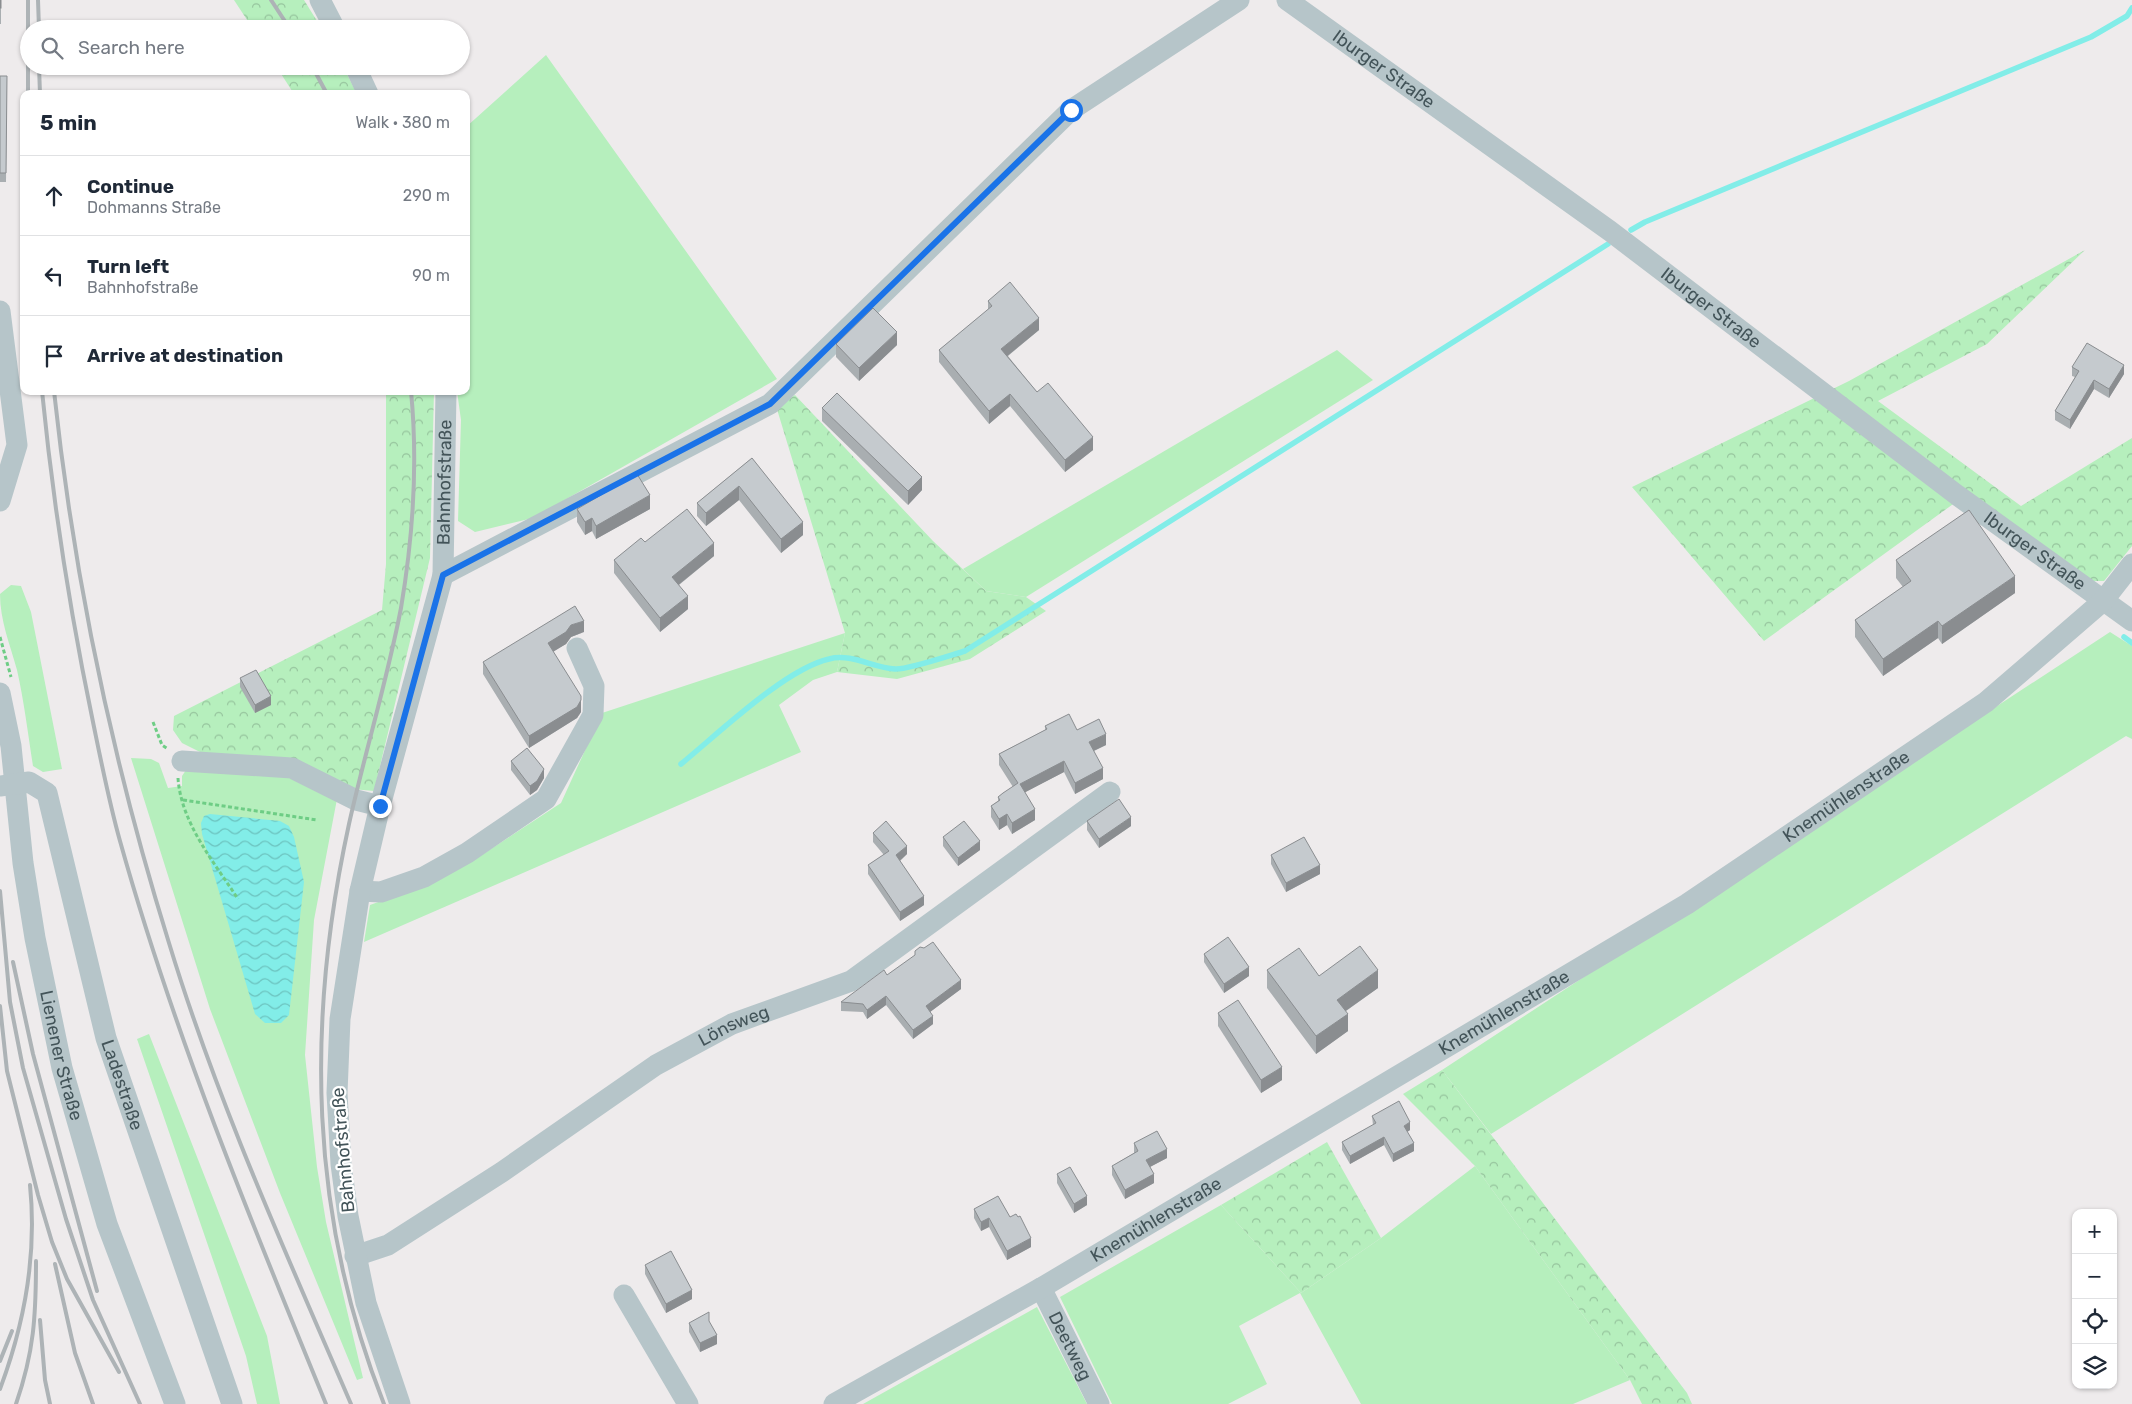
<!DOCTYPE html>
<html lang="en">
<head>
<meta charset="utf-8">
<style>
  :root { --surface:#fff; --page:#f6f6f7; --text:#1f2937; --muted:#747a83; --line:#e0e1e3 }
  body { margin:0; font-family:Rubik,sans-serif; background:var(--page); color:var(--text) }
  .controls { position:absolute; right:15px; bottom:15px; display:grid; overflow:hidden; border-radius:10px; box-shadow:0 1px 4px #0004 }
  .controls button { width:45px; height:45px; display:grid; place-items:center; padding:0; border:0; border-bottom:1px solid var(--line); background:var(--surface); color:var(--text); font:25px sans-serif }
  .stop { position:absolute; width:15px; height:15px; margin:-11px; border:4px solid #1a73e8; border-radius:50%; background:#fff }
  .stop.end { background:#1a73e8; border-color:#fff; box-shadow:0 1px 5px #0008 }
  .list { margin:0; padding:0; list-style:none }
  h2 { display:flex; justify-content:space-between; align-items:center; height:65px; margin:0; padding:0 20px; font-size:21px }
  h2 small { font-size:16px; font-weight:400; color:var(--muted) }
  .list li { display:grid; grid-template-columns:32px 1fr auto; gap:15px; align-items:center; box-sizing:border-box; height:80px; padding:0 20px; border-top:1px solid var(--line) }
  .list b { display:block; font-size:19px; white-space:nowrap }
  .list p { margin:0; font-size:16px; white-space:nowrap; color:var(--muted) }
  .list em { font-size:16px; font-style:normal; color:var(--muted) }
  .icon { flex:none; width:28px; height:28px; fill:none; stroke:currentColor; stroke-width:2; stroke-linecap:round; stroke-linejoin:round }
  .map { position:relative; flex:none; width:2132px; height:1404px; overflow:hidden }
  .search { position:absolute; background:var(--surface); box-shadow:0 1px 4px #0004; left:20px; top:20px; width:450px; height:55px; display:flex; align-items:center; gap:12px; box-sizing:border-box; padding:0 18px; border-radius:28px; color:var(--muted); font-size:19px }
  .panel { position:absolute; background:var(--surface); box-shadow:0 1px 4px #0004; left:20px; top:90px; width:450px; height:305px; border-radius:10px }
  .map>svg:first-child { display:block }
  .green { fill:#b6efbd }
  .forest { fill:url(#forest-crowns) }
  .water { fill:url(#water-waves) }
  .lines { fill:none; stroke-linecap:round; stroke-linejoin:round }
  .stream { stroke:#82ede8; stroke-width:5.5 }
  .path { stroke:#6ecd85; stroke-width:3; stroke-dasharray:4 2.5; stroke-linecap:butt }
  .minor { stroke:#b6c5c9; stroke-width:21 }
  .rail { stroke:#adb3b6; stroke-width:4 }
  .wall { fill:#a9aeb1 }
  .shaded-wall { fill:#8a8d90 }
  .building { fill:#c5cace; stroke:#8a8d90 }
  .route { stroke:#1a73e8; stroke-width:6 }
  .labels { text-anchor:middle; stroke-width:4.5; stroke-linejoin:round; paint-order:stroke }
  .street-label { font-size:18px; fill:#435459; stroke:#fff }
</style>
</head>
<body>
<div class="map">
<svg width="2132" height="1404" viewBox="0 0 2132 1404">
  <defs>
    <pattern id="forest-crowns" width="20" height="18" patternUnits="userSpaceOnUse" patternTransform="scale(1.25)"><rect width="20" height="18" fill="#b6efbd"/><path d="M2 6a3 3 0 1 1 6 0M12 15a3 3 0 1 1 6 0" fill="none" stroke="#96c49d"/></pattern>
    <pattern id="water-waves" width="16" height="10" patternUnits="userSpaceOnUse" patternTransform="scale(1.25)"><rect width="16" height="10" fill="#82ede8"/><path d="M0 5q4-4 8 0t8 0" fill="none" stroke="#6cc3bf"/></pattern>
  </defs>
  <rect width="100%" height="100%" fill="#eeebec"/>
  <g class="green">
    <polygon points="546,55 777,379 533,518 475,532 458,521 461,420 457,391 466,391 466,127"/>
    <polygon points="1337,350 1373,380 1026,597 986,591 963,569"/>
    <path d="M11,585L21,586L31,612L62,769L43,772L33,766C28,734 24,701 17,670C10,644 0,621 0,594Z"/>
    <polygon points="2110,632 2132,646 2132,739 2126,736 1491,1134 1442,1070"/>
    <polygon points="845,633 837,672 813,680 779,705 801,752 364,942 370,905 428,884 474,860 561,803 602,713"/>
    <polygon points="131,758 151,759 159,763 168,788 182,786 182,776 188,767 291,776 337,799 314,920 305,1055 317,1167 326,1222 363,1378 357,1380 280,1193 210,1009"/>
    <polygon points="149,1034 267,1336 280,1404 257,1404 246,1356 137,1039"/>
    <polygon points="1475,1166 1630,1380 1573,1404 1361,1404 1300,1293 1239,1326 1267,1384 1228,1404 1112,1404 1060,1297 1221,1205 1301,1293 1381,1238"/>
    <polygon points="1037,1307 1087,1404 863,1404"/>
  </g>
  <g class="forest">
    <polygon points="234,0 304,0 322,29 253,29"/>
    <polygon points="276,66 343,66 357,94 294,94"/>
    <polygon points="2085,250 1987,344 1878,401 2021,506 2132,438 2132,546 2104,581 2065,581 1956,502 1764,641 1632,487 1849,381"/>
    <polygon points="386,391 434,391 430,558 374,791 352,789 208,756 182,743 173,730 174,716 382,610 386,564"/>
    <polygon points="795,395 933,541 986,591 1026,597 1046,611 970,659 897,679 837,672 845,633 776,406"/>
    <polygon points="1442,1070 1687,1393 1692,1404 1642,1404 1630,1380 1475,1166 1403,1094"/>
    <polygon points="1327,1142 1381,1238 1301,1293 1221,1205"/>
  </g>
  <polygon class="water" points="210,814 280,821 289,826 294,837 304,882 289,1015 281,1023 265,1023 255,1014 202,834 201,823 204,816"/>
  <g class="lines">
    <g class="stream">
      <polyline points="1631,230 1645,222 2091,37 2127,16 2132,8"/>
      <polyline points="2124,637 2132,643"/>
      <path d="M681,764C718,734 785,669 829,659C852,653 873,668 895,669C907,670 951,655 965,651L1608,244"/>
    </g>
    <g class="path">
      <polyline points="0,637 11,677"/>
      <polyline points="153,722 162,745 168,749"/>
      <path d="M178,778C181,823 214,862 238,899"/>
      <polyline points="183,800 317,820"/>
    </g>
    <g class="minor">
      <polyline points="320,0 335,29"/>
      <path id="s1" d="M1287,0L1610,231L1957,495L2132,621"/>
      <polyline points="355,66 368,94"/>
      <polyline points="0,311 17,445 0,501"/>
      <polyline points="443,575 770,404 1071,110 1239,0"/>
      <path id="s2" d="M0,693L11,746L23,863L35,938L62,1068L107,1224L175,1404"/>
      <polyline points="182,761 292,768 356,800 380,806"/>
      <path id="s3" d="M0,786L29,782L47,793L106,1038L232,1404"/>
      <polyline points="360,891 381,892 424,877 467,853 546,799 593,715 594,686 577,648"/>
      <path id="s4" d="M355,1256L388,1245L502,1172L656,1065L732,1024L851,981L1110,792"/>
      <path id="s5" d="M1041,1288L1099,1404"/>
      <polyline points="624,1295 688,1404"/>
      <path id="s6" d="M400,1404L366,1303L348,1216L341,1164L337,1093L340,1019L360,891L380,806L443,575L446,391"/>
      <path id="s7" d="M834,1404L1041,1288L1687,904L1986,702L2103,601L2132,564"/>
    </g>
    <g class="rail">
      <polyline points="28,0 28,94"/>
      <polyline points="38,0 39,29"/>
      <polyline points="271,0 290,29"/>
      <polyline points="39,66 40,94"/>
      <polyline points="312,66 327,94"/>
      <path d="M42,391C53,502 70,612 93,722C101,761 109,802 120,841C174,1034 250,1219 326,1404"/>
      <path d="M54,391C74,579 113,763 169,943C217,1101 286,1253 351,1404"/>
      <polyline points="0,891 10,1002 23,1068 66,1219 93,1300 140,1404"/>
      <polyline points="13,962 33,1054 97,1291"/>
      <polyline points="0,1006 7,1071 38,1195 52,1242 67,1279 119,1372"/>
      <polyline points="55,1264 75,1353 93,1404"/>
      <polyline points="40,1320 45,1380 50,1404"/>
      <polyline points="0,1361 12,1331"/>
      <path d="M0,1389C24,1325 37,1254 30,1185"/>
      <path d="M16,1404C34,1352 36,1316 36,1261"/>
      <path d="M384,1404C309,1215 306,1021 349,824C365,752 387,681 401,608C413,537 418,463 411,391"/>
    </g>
  </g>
  <g class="wall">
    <rect x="0" y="0" width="1" height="24"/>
    <polygon points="0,76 7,76 6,182 0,182"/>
    <polygon points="988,301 1039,330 1008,356 1037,392 1093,450 1065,472 1010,406 989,424 939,362 939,350 988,310"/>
    <polygon points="836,344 897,345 859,381 836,357"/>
    <polygon points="2072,367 2124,374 2109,398 2094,389 2070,429 2055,420 2055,411 2075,377 2072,376"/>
    <polygon points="822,408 922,490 908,505 822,421"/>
    <polygon points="752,458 803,535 781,553 739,500 706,526 697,516 697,503"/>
    <polygon points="577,509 650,509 596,539 592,531 585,535 577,522"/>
    <polygon points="645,542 714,556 679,585 688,609 660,632 614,573 614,560"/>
    <polygon points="1896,560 2015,593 1942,644 1938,638 1883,676 1855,637 1855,620 1903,587 1896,578"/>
    <polygon points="584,632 571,637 566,644 553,651 581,712 577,718 529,748 483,674 483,662"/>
    <polygon points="240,678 271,705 255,713 240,687"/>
    <polygon points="1045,726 1077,730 1106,745 1094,751 1103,779 1075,794 1064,772 1025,792 1035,820 1012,834 1007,825 999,830 991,817 991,806 998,801 998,797 1013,787 999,765 999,754 1045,730"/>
    <polygon points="511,761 544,778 537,790 530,795 511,770"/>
    <polygon points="1087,821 1131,826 1099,848 1087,830"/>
    <polygon points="873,833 907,854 900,861 924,905 900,921 868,874 868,865 884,855 873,842"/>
    <polygon points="943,837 980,850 958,866 943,846"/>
    <polygon points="1271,855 1320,874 1286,892 1271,864"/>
    <polygon points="1204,954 1249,976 1224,993 1204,962"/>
    <polygon points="1267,970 1319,976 1378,988 1346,1011 1348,1031 1316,1054 1267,988"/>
    <polygon points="887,975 961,989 930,1012 933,1024 913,1039 886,1005 867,1019 863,1012 841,1011 841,1002"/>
    <polygon points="1218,1013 1282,1080 1261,1093 1218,1026"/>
    <polygon points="1372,1116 1410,1130 1407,1132 1414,1151 1393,1162 1384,1145 1350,1164 1342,1150 1342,1142 1373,1125"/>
    <polygon points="1134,1143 1167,1158 1150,1167 1154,1183 1125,1199 1112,1175 1112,1166 1134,1153"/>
    <polygon points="1057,1174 1087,1205 1074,1213 1057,1183"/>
    <polygon points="974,1209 1010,1217 1031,1247 1007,1260 989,1227 981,1231 974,1218"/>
    <polygon points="645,1265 692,1299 666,1313 645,1274"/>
    <polygon points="709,1321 717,1344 700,1352 689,1332 689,1323"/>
  </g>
  <g class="shaded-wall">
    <polygon points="1039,318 1039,330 1001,361 1001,349"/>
    <polygon points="897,332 897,345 859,381 859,368"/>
    <polygon points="2124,365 2124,374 2109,398 2109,389"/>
    <polygon points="2094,380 2094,389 2070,429 2070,420"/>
    <polygon points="1010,394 1010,406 989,424 989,411"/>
    <polygon points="1093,437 1093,450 1065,472 1065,460"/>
    <polygon points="922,477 922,490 908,505 908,491"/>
    <polygon points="739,486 739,500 706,526 706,513"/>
    <polygon points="650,495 650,509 596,539 596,526"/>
    <polygon points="592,518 592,531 585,535 585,522"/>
    <polygon points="803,522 803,535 781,553 781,539"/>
    <polygon points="714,543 714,556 672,590 672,577"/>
    <polygon points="2015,576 2015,593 1942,644 1942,626"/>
    <polygon points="688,596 688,609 660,632 660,618"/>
    <polygon points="584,621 584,632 571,637 566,644 548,655 548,643 571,625"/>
    <polygon points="1938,621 1938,638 1883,676 1883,659"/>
    <polygon points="271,696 271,705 255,713 255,705"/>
    <polygon points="581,696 581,712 577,718 529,748 529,736"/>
    <polygon points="1106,734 1106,745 1089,753 1089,742"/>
    <polygon points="1064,761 1064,772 1020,795 1020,784"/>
    <polygon points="1103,768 1103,779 1075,794 1075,783"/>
    <polygon points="544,769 544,778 537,790 530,795 530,786"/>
    <polygon points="1035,809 1035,820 1012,834 1012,823"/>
    <polygon points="1007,814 1007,825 999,830 999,819"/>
    <polygon points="1131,817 1131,826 1099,848 1099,839"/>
    <polygon points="980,841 980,850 958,866 958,858"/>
    <polygon points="907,846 907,854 896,864 896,855"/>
    <polygon points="1320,865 1320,874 1286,892 1286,883"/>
    <polygon points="924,896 924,905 900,921 900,912"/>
    <polygon points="1249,967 1249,976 1224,993 1224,984"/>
    <polygon points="1378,970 1378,988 1337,1017 1337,1000"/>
    <polygon points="961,980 961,989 926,1015 926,1006"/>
    <polygon points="886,996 886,1005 867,1019 867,1010"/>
    <polygon points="1348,1014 1348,1031 1316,1054 1316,1036"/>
    <polygon points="933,1016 933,1024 913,1039 913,1030"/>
    <polygon points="1282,1067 1282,1080 1261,1093 1261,1080"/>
    <polygon points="1410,1122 1410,1130 1404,1134 1404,1126"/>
    <polygon points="1384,1137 1384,1145 1350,1164 1350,1156"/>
    <polygon points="1414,1143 1414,1151 1393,1162 1393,1154"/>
    <polygon points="1167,1149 1167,1158 1146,1169 1146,1160"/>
    <polygon points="1154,1174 1154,1183 1125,1199 1125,1190"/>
    <polygon points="1087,1196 1087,1205 1074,1213 1074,1204"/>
    <polygon points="989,1218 989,1227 981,1231 981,1222"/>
    <polygon points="1031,1238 1031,1247 1007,1260 1007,1251"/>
    <polygon points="692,1290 692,1299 666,1313 666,1304"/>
    <polygon points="717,1335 717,1344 700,1352 700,1343"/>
  </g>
  <g class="building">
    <rect x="0" y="0" width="1" height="8"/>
    <polygon points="0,76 7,76 6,173 0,173"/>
    <polygon points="1010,282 1039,318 1001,349 1037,392 1048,383 1093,437 1065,460 1010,394 989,411 939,350 992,306 988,301"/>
    <polygon points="873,308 897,332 859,368 836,344"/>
    <polygon points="2087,343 2124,365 2109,389 2094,380 2070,420 2055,411 2079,371 2072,367"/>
    <polygon points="837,393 922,477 908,491 822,408"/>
    <polygon points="752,458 803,522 781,539 739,486 706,513 697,503"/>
    <polygon points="637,474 650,495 596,526 592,518 585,522 577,509"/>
    <polygon points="687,509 714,543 672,577 688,596 660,618 614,560 641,538 645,542"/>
    <polygon points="1969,510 2015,576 1942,626 1938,621 1883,659 1855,620 1911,581 1896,560"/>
    <polygon points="575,606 584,621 571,625 566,632 548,643 581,696 581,700 577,707 529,736 483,662"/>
    <polygon points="256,670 271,696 255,705 240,678"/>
    <polygon points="1069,714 1077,730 1099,719 1106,734 1089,742 1103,768 1075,783 1064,761 1020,784 1035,809 1012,823 1007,814 999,819 991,806 1000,800 998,797 1003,793 1018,783 999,754 1047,729 1045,726"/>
    <polygon points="527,748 544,769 537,781 530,786 511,761"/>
    <polygon points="1119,799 1131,817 1099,839 1087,821"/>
    <polygon points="886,821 907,846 896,855 924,896 900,912 868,865 889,851 873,833"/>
    <polygon points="964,821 980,841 958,858 943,837"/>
    <polygon points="1304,837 1320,865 1286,883 1271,855"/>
    <polygon points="1228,937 1249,967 1224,984 1204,954"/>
    <polygon points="933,942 961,980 926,1006 933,1016 913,1030 886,996 867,1010 863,1004 841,1002 884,970 887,975 915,955 915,951 920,947 924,948"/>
    <polygon points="1360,946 1378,970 1337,1000 1348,1014 1316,1036 1267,970 1299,948 1319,976"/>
    <polygon points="1238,1000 1282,1067 1261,1080 1218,1013"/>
    <polygon points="1399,1101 1410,1122 1404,1126 1414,1143 1393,1154 1384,1137 1350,1156 1342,1142 1376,1123 1372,1116"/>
    <polygon points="1157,1131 1167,1149 1146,1160 1154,1174 1125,1190 1112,1166 1138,1151 1134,1143"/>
    <polygon points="1070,1167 1087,1196 1074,1204 1057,1174"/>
    <polygon points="998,1196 1010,1217 1016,1214 1018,1217 1020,1216 1031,1238 1007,1251 989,1218 981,1222 974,1209"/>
    <polygon points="671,1251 692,1290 666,1304 645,1265"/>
    <polygon points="709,1312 709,1321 717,1335 700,1343 689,1323"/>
  </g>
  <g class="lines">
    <polyline class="route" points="380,806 443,575 770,404 1071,110"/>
  </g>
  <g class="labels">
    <g class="street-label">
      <text dy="6" stroke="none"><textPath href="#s1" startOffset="119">Iburger Straße</textPath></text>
      <text dy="6" stroke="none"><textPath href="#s1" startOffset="524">Iburger Straße</textPath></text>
      <text dy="6" stroke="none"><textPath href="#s6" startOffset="942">Bahnhofstraße</textPath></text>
      <text dy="6" stroke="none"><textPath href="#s1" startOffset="929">Iburger Straße</textPath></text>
      <text dy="6" stroke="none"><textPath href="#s7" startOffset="1181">Knemühlenstraße</textPath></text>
      <text dy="6" stroke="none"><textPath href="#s7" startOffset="776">Knemühlenstraße</textPath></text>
      <text dy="6" stroke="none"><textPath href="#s4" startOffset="445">Lönsweg</textPath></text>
      <text dy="6" stroke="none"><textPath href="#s2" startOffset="368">Lienener Straße</textPath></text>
      <text dy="6" stroke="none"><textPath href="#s3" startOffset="352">Ladestraße</textPath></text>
      <text transform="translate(343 1150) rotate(-95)" y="6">Bahnhofstraße</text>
      <text dy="6" stroke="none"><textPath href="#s7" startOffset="371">Knemühlenstraße</textPath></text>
      <text dy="6" stroke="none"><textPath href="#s5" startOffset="65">Deetweg</textPath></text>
    </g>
  </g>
</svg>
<div class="controls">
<button>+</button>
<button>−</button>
<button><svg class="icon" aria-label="locate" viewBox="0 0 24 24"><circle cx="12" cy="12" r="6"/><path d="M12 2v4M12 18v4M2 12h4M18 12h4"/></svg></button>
<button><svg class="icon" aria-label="layers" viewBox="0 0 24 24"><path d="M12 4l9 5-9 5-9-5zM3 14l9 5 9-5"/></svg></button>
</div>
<div class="stop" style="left:1071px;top:110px"></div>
<div class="stop end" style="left:380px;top:806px"></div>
<div class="search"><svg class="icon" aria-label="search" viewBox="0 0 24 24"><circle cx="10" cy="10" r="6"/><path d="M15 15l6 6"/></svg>Search here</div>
<section class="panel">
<h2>5 min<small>Walk · 380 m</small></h2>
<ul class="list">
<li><svg class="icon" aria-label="ahead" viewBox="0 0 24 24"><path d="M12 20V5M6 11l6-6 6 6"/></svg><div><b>Continue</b><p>Dohmanns Straße</p></div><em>290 m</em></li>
<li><svg class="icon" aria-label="left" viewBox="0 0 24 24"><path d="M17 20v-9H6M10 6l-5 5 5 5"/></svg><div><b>Turn left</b><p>Bahnhofstraße</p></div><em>90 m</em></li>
<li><svg class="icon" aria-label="arrive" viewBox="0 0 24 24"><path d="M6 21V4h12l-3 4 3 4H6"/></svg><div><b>Arrive at destination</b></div></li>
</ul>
</section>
</div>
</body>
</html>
